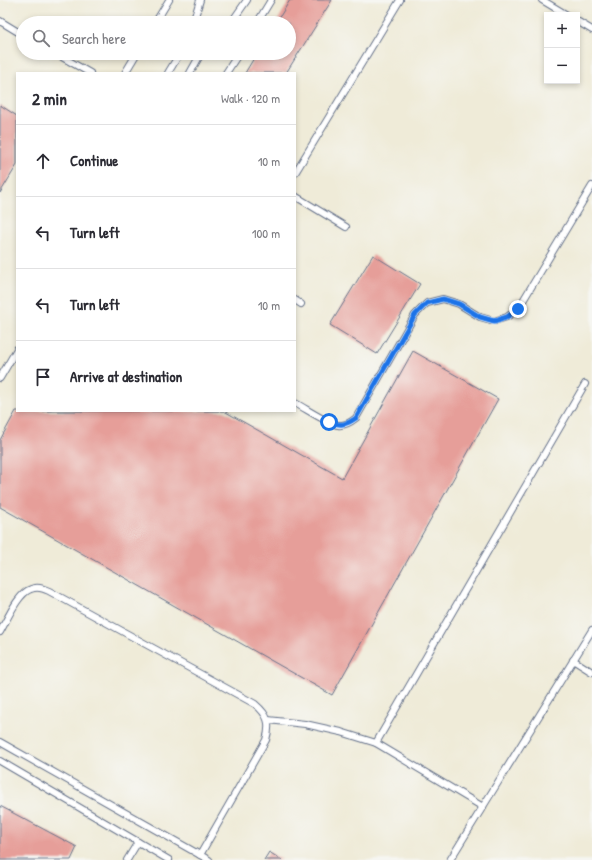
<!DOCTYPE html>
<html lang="en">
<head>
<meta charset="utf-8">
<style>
  :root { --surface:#fff; --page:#f7f7f7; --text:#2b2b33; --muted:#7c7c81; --line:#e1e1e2 }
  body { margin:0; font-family:"Patrick Hand",sans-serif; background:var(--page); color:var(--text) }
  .controls { position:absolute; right:12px; top:12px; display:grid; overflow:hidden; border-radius:0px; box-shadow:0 2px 6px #0003 }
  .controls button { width:36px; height:36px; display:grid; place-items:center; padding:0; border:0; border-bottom:1px solid var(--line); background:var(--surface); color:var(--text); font:20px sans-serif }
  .stop { position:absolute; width:12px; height:12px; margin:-9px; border:3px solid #1a73e8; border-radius:50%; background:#fff }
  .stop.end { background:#1a73e8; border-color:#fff; box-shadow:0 1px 4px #0008 }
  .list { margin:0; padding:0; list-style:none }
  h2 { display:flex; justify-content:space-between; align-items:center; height:52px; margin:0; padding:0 16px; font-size:17px }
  h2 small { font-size:13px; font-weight:400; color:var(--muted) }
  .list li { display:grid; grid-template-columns:26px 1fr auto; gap:12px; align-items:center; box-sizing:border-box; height:72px; padding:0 16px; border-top:1px solid var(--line) }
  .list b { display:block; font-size:15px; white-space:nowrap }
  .list em { font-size:13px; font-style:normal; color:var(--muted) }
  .icon { flex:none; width:22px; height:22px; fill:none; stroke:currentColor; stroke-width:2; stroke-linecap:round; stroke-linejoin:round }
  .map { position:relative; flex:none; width:592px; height:860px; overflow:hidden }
  .search { position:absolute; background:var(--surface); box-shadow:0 2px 6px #0003; left:16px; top:16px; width:280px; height:44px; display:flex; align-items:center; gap:10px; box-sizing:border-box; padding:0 14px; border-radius:22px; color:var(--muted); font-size:15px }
  .panel { position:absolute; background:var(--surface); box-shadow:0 2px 6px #0003; left:16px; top:72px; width:280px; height:340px; border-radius:0px }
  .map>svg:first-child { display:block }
  .building { fill:#e69e99 }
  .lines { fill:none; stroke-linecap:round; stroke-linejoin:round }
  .service-casing { stroke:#657189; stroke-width:8 }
  .service { stroke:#fff; stroke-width:6 }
  .route { stroke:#1a73e8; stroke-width:5 }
</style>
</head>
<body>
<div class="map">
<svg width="592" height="860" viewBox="0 0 592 860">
  <rect width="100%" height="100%" fill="#f6f6f2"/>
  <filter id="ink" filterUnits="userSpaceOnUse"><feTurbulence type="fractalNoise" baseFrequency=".025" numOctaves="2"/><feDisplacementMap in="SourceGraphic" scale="8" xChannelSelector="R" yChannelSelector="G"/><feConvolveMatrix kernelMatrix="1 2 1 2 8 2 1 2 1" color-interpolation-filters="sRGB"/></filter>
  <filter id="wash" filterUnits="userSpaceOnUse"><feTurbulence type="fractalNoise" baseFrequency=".012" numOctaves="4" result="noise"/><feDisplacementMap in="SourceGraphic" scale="16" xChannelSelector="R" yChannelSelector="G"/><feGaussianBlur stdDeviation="0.9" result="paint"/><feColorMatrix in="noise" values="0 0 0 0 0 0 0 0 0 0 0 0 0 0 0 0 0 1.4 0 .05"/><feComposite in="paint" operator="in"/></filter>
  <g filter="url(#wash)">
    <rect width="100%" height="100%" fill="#efebd8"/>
    <g id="blocks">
      <g class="building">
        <polygon points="290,0 332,0 286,73 245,73 257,53 289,53 289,23 276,23"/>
        <polygon points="0,105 17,116 17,165 0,193"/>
        <polygon points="373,255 420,284 377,354 330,325"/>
        <polygon points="413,351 498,399 332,695 0,507 0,440 16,411 224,411 342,478"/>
        <polygon points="0,806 77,847 71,860 0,860"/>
        <polygon points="269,852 282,860 264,860"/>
      </g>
    </g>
  </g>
  <g filter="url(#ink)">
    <use href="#blocks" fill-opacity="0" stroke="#657189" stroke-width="1"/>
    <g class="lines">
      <defs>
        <g id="service">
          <polyline points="542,0 567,15"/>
          <polyline points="0,21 23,35"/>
          <polyline points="577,21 592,30"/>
          <polyline points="155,23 169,0"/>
          <polyline points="193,23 200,0"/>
          <polyline points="231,23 247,0"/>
          <polyline points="257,23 271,0"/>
          <polyline points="55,53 90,73"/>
          <polyline points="125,73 137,53"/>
          <polyline points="168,73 180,53"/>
          <polyline points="190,73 199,57 203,53"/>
          <polyline points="226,73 239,53"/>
          <polyline points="295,173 400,0"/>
          <polyline points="295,196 346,227"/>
          <polyline points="295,300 301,304"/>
          <polyline points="0,378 17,349"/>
          <path d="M295,403C305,408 328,424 338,425C345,426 351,422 356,418L415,315L427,303L443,299L459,304L480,317L494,321L507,317L518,309L592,186"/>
          <path d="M0,632C7,620 18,593 31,589C37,586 43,588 49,591L255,704C268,715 271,723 266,740L200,855"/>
          <polyline points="573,660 592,672"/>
          <polyline points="268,720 305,724 341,732 376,743 483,807"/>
          <polyline points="0,742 209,860"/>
          <polyline points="376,743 585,384"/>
          <polyline points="0,761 169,860"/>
          <polyline points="127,860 138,842"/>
          <polyline points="450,860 592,630"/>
        </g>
      </defs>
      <use href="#service" class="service-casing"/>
      <use href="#service" class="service"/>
    </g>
  </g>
  <g class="lines" filter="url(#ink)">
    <path class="route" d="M329,422C340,426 346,425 356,418L415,315L427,303L443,299L459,304L480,317L494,321L507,317L518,309"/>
  </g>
</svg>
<div class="controls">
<button>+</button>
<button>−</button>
</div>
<div class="stop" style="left:329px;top:422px"></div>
<div class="stop end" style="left:518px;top:309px"></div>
<div class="search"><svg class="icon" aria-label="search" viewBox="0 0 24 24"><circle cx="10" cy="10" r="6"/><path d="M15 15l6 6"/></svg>Search here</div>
<section class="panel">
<h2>2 min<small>Walk · 120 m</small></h2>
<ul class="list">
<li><svg class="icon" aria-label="ahead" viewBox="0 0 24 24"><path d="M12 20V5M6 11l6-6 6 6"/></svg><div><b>Continue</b></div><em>10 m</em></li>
<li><svg class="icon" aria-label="left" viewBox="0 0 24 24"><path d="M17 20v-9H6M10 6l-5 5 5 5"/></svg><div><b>Turn left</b></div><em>100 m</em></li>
<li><svg class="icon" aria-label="left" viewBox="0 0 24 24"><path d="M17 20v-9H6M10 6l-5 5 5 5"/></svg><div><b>Turn left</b></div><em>10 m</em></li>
<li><svg class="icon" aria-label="arrive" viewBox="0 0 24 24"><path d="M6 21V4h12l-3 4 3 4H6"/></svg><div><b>Arrive at destination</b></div></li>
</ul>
</section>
</div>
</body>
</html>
